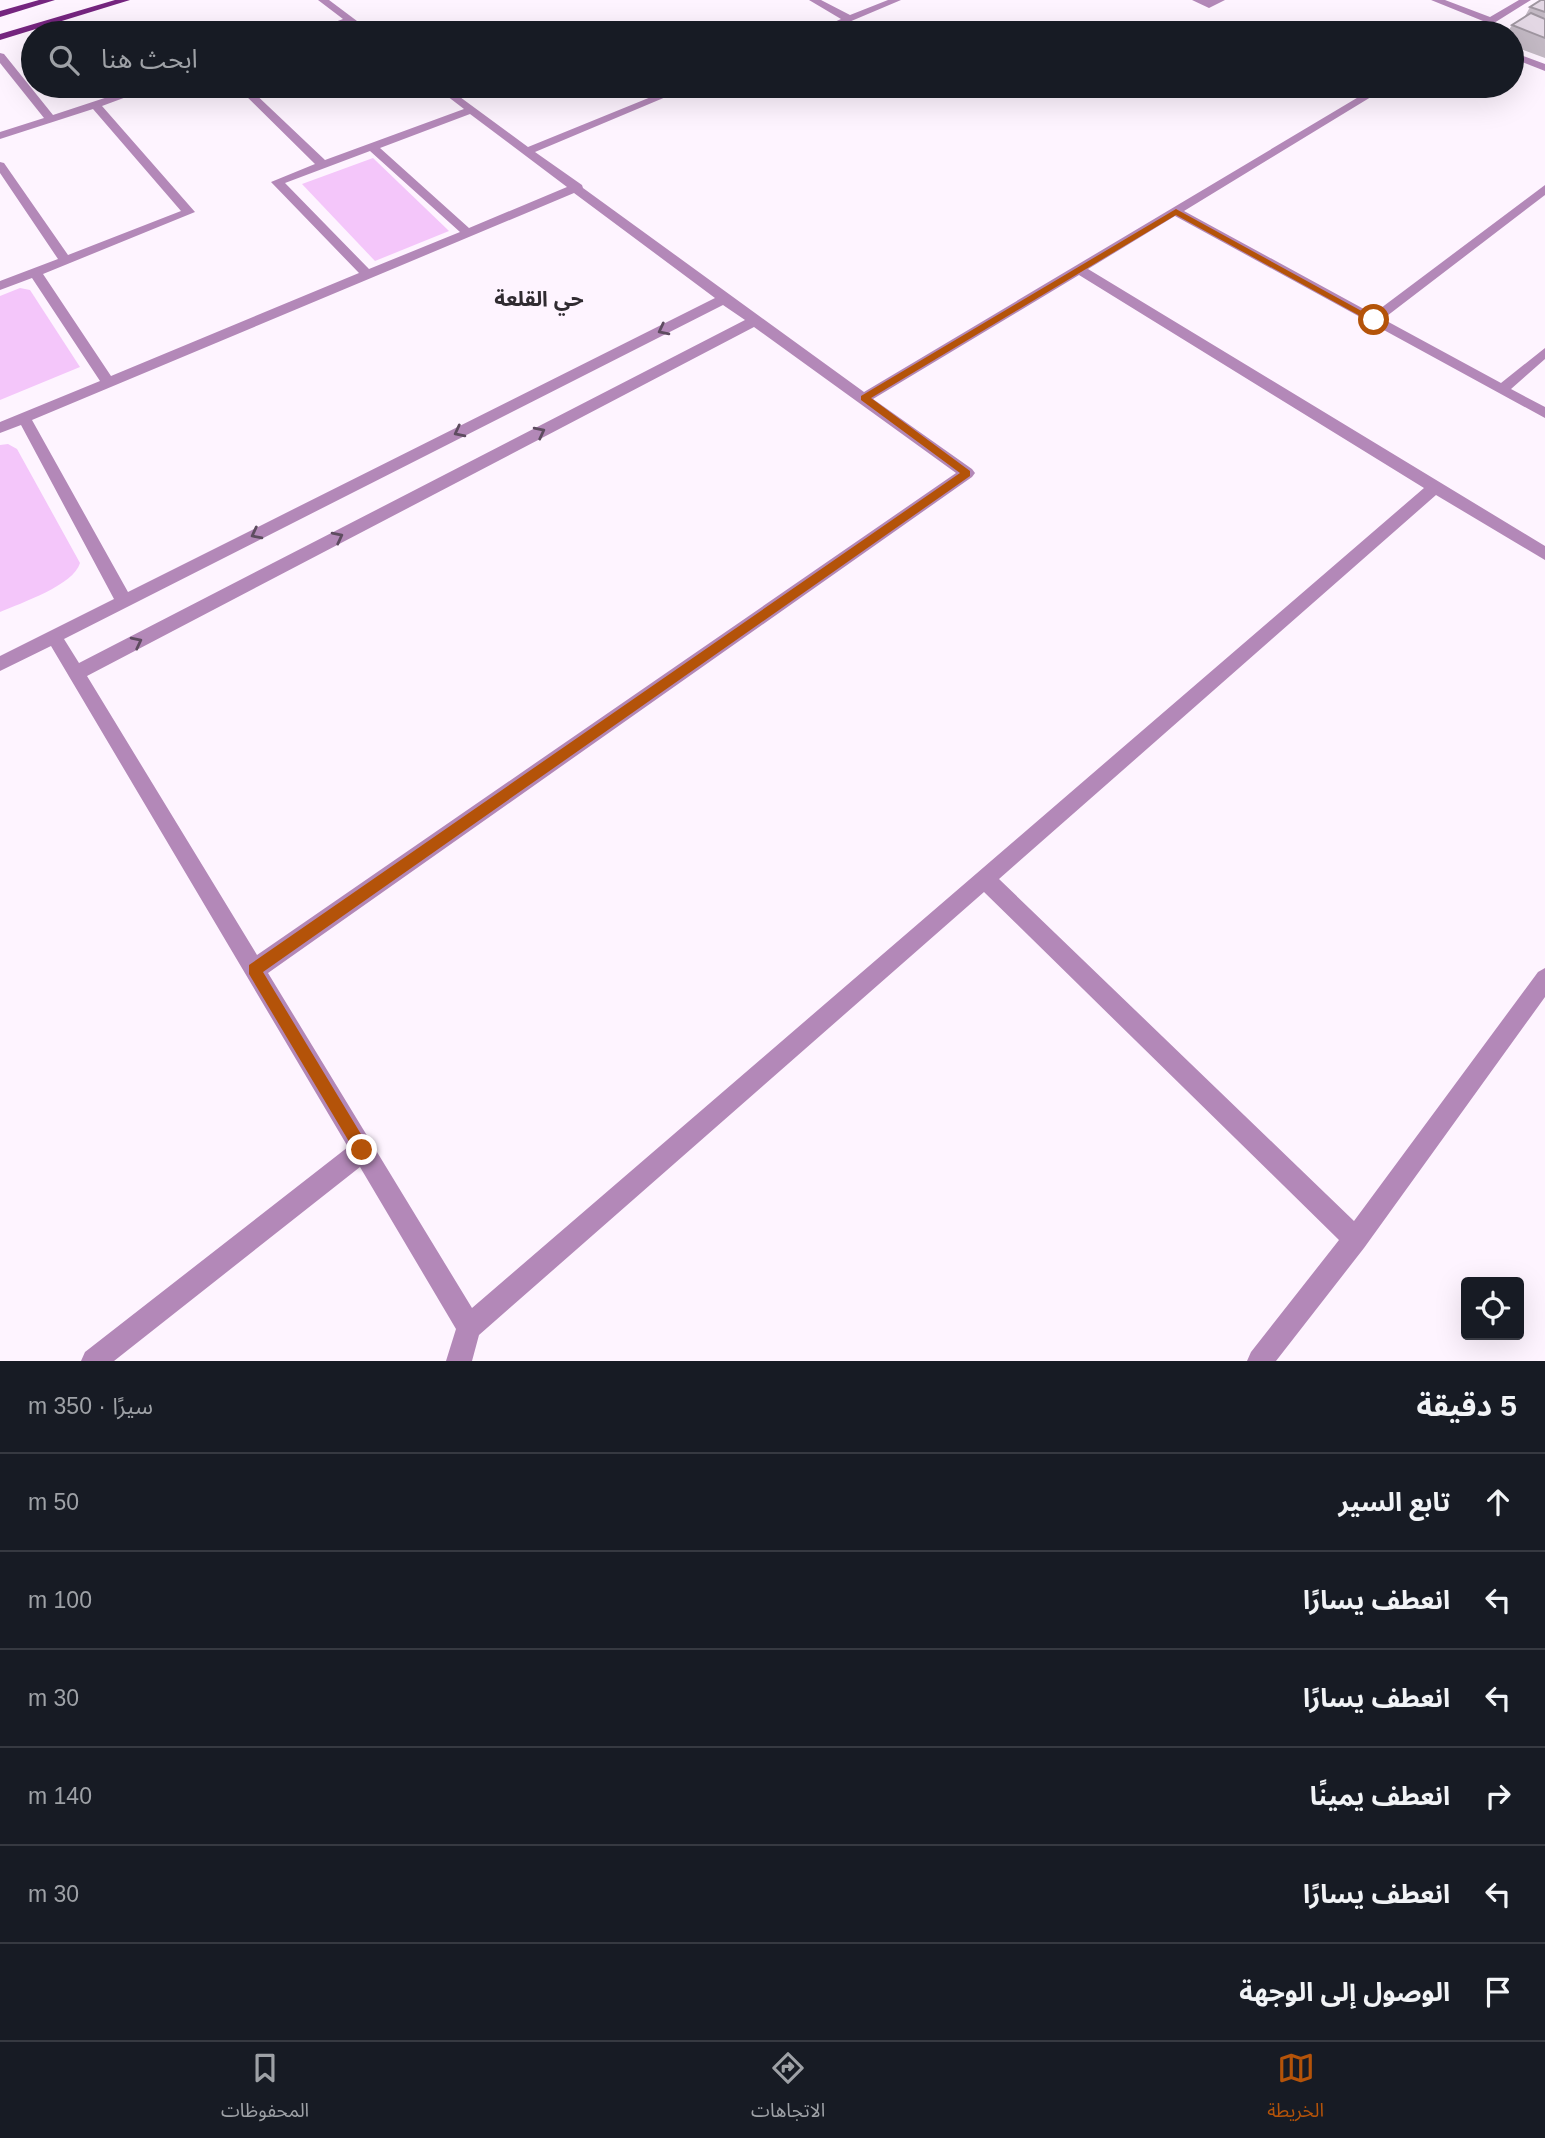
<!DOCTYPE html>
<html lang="ar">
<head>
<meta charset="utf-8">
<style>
  :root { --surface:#171b24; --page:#20242c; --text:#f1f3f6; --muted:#9ea1a6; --line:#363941; --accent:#b45309 }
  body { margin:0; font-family:Arial,"Noto Sans Arabic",sans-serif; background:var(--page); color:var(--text); direction:rtl }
  .controls { position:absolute; right:21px; bottom:21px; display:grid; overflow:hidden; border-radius:7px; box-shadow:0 7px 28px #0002 }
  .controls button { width:63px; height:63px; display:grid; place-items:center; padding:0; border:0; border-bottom:2px solid var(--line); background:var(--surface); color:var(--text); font:35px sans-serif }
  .stop { position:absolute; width:21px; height:21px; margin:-16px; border:5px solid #b45309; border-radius:50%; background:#fff }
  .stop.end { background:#b45309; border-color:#fff; box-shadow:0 2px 7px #0008 }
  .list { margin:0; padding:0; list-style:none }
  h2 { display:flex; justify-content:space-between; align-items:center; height:91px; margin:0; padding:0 28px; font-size:30px }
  h2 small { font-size:23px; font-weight:400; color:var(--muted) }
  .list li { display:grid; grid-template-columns:46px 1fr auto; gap:21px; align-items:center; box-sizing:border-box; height:98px; padding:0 28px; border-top:2px solid var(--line) }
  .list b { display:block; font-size:26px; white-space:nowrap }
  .list em { font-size:23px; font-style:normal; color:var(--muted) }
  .icon { flex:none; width:38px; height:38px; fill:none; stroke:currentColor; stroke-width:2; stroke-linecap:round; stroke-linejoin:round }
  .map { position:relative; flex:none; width:1545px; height:1361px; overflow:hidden; direction:ltr }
  .search { position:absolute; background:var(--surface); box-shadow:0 7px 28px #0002; left:21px; right:21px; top:21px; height:77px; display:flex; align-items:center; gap:18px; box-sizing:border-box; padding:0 24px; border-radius:38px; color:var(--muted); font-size:26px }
  .sheet { height:679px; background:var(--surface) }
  nav { display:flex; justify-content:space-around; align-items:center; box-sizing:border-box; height:98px; border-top:2px solid var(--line); background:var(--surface); font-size:19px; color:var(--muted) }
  nav a { display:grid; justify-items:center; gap:4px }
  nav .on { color:var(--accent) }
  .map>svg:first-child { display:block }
  .green { fill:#f4c6fa }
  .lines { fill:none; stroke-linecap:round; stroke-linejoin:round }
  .minor { fill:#b388b8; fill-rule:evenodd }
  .major { fill:#75257f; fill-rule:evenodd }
  .wall { fill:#c3b9c4 }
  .building { fill:#e3d7e4; stroke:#9f96a0; stroke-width:2 }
  .oneway { stroke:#5e4c60 }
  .route { fill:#b45309 }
  .labels { text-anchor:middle; stroke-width:5; stroke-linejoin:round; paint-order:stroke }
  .far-district-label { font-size:21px; font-weight:bold; fill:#302b31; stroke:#fef4ff }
</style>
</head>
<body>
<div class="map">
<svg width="1545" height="1361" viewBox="0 0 1545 1361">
  <rect width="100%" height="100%" fill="#fef4ff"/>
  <g class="green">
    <polygon points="373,158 449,231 375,261 302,184"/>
    <polygon points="20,288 30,290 80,367 0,400 0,296"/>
    <path d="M8,444L17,449L80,563C74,585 21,603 0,612V445Z"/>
  </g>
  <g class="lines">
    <g class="minor">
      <polygon points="318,0 329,0 373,33 362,33 349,24 320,33 306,33 343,19"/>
      <polygon points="809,0 821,0 850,15 888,0 901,0 823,33 810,33 841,19"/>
      <polygon points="1192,0 1225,0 1209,8"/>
      <polygon points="1431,0 1445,0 1490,17 1519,0 1531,0 1478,33 1466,33 1483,21"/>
      <polygon points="1512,52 1545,64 1545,71 1512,58"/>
      <path d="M0,53L4,54L53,115L141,86H156L102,106L195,212L43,274L111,376L359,273L271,182L315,164L236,86H247L325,160L464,109L434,86H445L528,147L678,86H692L535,152L582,185L583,188L864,392L1377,86H1389L1184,211L1373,314L1545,185V195L1383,319L1501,383L1545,348V359L1511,389L1545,407V418L1175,216L1088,269L1545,546V560L1436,495L999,879L1354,1221L1538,972L1545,968V997L1364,1248L1276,1361H1247L1251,1352L1339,1240L984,892L479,1335L472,1361H446L456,1329L360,1167L114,1361H81L85,1352L348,1147L51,646L0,671V656L114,599L21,425L0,433V422L100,381L32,278L0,290V281L58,259L0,173V162L4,163L68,255L181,211L93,109L0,139V132L44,118L0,63ZM470,114L567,187L469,228L380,148ZM370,151L460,232L369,269L285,183ZM574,193L715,298L128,592L32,420ZM1079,275L1424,488L472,1308L268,973L972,477L975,473L972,469L873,399ZM723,305L745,320L79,663L64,639ZM754,327L956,473L257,955L87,676Z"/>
    </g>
    <g class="major">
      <polygon points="39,0 55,0 0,17 0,11"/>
      <polygon points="115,0 130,0 0,40 0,34"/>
    </g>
  </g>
  <polygon class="wall" points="1545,0 1545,58 1512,46 1512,33 1507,33 1512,25 1524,18 1530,7"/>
  <g class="building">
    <polygon points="1541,0 1545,0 1545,12 1530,7"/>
    <polygon points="1531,13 1545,19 1545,38 1512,25"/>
  </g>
  <defs><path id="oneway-chevron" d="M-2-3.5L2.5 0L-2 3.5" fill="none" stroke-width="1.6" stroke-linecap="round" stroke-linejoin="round" transform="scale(1.75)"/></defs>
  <g class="oneway">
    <use href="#oneway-chevron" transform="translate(663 330) rotate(153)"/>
    <use href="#oneway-chevron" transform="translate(459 432) rotate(153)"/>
    <use href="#oneway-chevron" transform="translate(540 432) rotate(-27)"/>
    <use href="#oneway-chevron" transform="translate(256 534) rotate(153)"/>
    <use href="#oneway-chevron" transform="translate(338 537) rotate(-27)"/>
    <use href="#oneway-chevron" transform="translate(137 642) rotate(-27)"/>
  </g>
  <polygon class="route" points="1176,209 1378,320 1371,322 1176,215 871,398 970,471 970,476 263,972 367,1144 370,1150 367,1155 362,1157 357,1155 249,974 249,965 960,473 861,400 861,396"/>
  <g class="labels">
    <g class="far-district-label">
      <text x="539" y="306">حي القلعة</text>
    </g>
  </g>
</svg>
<div class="controls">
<button><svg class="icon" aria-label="locate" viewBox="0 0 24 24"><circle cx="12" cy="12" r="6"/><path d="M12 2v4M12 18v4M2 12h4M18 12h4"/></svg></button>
</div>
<div class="stop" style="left:1374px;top:320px"></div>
<div class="stop end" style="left:362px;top:1150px"></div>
<div class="search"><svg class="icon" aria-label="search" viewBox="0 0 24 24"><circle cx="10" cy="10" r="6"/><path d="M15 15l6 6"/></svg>ابحث هنا</div>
</div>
<section class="sheet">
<h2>5 دقيقة<small>سيرًا · 350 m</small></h2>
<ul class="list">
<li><svg class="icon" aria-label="ahead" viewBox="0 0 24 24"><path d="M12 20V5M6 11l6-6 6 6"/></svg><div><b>تابع السير</b></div><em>50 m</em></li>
<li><svg class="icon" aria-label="left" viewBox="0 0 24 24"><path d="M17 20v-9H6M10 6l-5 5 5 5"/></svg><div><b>انعطف يسارًا</b></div><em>100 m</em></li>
<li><svg class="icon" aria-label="left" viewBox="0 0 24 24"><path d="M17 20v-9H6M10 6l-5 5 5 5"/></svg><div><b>انعطف يسارًا</b></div><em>30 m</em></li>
<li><svg class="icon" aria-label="right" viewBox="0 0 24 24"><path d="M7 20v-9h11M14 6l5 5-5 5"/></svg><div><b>انعطف يمينًا</b></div><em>140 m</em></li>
<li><svg class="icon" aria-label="left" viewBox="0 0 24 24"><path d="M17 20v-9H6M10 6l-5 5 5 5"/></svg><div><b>انعطف يسارًا</b></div><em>30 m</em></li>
<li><svg class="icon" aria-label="arrive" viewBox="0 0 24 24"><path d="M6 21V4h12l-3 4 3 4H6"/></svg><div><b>الوصول إلى الوجهة</b></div></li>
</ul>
</section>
<nav>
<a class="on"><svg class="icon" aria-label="map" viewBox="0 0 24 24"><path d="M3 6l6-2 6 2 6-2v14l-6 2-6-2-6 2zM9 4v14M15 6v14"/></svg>الخريطة</a>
<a><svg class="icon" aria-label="directions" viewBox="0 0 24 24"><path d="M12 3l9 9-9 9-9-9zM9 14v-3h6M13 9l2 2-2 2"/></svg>الاتجاهات</a>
<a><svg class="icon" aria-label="saved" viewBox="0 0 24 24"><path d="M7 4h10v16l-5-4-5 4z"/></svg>المحفوظات</a>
</nav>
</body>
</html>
